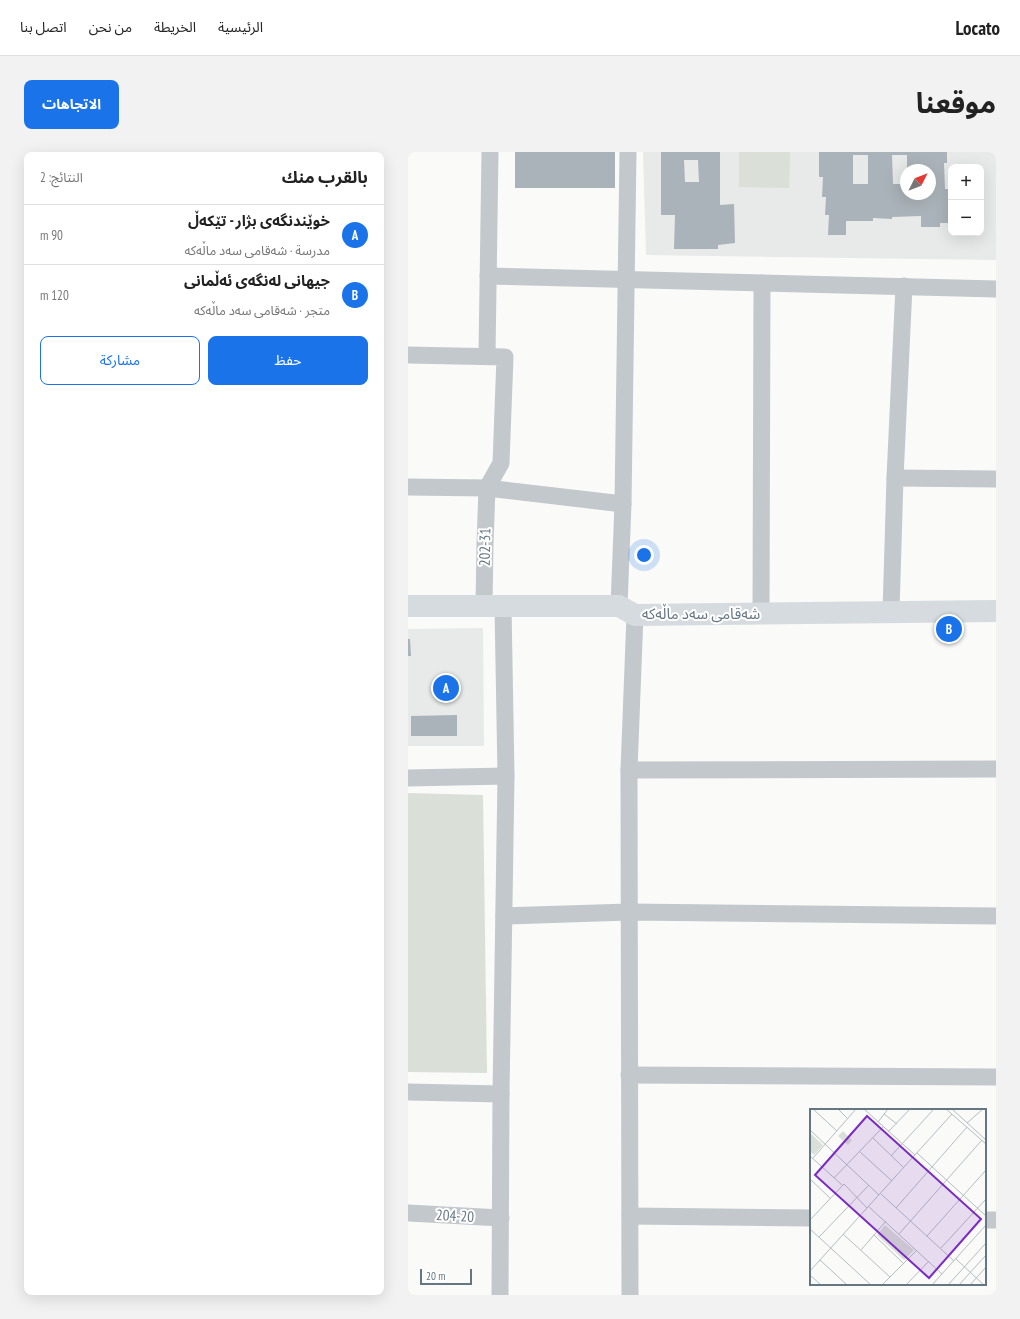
<!DOCTYPE html>
<html lang="ar">
<head>
<meta charset="utf-8">
<style>
  :root { --surface:#fff; --page:#f2f2f2; --text:#222; --muted:#767676; --line:#e0e0e0; --accent:#1a73e8 }
  body { margin:0; font-family:"PT Sans Narrow","Noto Sans Arabic",sans-serif; background:var(--page); color:var(--text); direction:rtl }
  .controls { position:absolute; right:12px; top:12px; display:grid; overflow:hidden; border-radius:8px; box-shadow:0 4px 16px #0002 }
  .controls button { width:36px; height:36px; display:grid; place-items:center; padding:0; border:0; border-bottom:1px solid var(--line); background:var(--surface); color:var(--text); font:20px sans-serif }
  .compass { position:absolute; left:492px; top:12px; width:36px; height:36px; border-radius:50%; background:var(--surface); box-shadow:0 4px 16px #0002; rotate:48deg }
  .scale { position:absolute; left:12px; bottom:10px; width:52px; box-sizing:border-box; padding-left:4px; border:2px solid #657683; border-top:0; font-size:11px; line-height:14px; white-space:nowrap; color:#657683; -webkit-text-stroke:3px #fff; paint-order:stroke }
  .you { position:absolute; left:236px; top:403px; width:14px; height:14px; margin:-10px; border:3px solid #fff; border-radius:50%; background:#1a73e8; box-shadow:0 0 0 6px #1a73e833 }
  .badge { display:grid; place-items:center; width:26px; height:26px; border-radius:50%; background:var(--accent); color:#fff; font-size:13px; font-weight:700 }
  .pin { position:absolute; translate:-50% -50%; border:2px solid #fff; box-shadow:0 1px 4px #0006 }
  .list { margin:0; padding:0; list-style:none }
  h2 { display:flex; justify-content:space-between; align-items:center; height:52px; margin:0; padding:0 16px; font-size:17px }
  h2 small { font-size:13px; font-weight:400; color:var(--muted) }
  .list li { display:grid; grid-template-columns:26px 1fr auto; gap:12px; align-items:center; box-sizing:border-box; height:60px; padding:0 16px; border-top:1px solid var(--line) }
  .list b { display:block; font-size:15px; white-space:nowrap }
  .list p { margin:0; font-size:13px; white-space:nowrap; color:var(--muted) }
  .list em { font-size:13px; font-style:normal; color:var(--muted) }
  .actions { display:flex; gap:8px; padding:12px 16px }
  .actions a { flex:1; padding:9px 0; border:1px solid var(--accent); border-radius:8px; text-align:center; font-size:14px; color:var(--accent) }
  .actions .main { background:var(--accent); color:#fff }
  .map { position:relative; flex:none; width:588px; height:1143px; overflow:hidden; direction:ltr; border-radius:8px }
  header { display:flex; align-items:center; gap:24px; box-sizing:border-box; height:56px; padding:0 20px; background:var(--surface); border-bottom:1px solid var(--line) }
  header strong { font-size:19px }
  nav { display:flex; gap:22px; margin-inline-start:auto; font-size:14px }
  .intro { display:flex; align-items:center; justify-content:space-between; box-sizing:border-box; height:96px; padding:0 24px }
  h1 { margin:0; font-size:28px }
  .button { padding:10px 18px; border-radius:8px; background:var(--accent); color:#fff; font-size:14px; font-weight:700 }
  main { display:flex; gap:24px; padding:0 24px }
  aside { flex:1; background:var(--surface); border-radius:8px; box-shadow:0 4px 16px #0002 }
  .map>svg:first-child { display:block }
  .built { fill:#e8e9e9; fill-rule:evenodd }
  .green { fill:#dadfd7 }
  .building { fill:#aab3b9; fill-rule:evenodd }
  .lines { fill:none; stroke-linecap:round; stroke-linejoin:round }
  .street { stroke:#c3c8cc; stroke-width:17 }
  .secondary { stroke:#d6dbdf; stroke-width:22 }
  .labels { text-anchor:middle; stroke-width:4; stroke-linejoin:round; paint-order:stroke }
  .street-label { font-size:15px; fill:#657683; stroke:#fff }
  .inset-road { fill:none; stroke:#b5bdc2; stroke-width:1 }
  .view { fill:#7b2cbf; fill-opacity:0.15; stroke:#7b2cbf; stroke-width:2 }
  .inset-edge { fill:none; stroke:#657683; stroke-width:2 }
</style>
</head>
<body>
<header>
<strong>Locato</strong>
<nav><a>الرئيسية</a><a>الخريطة</a><a>من نحن</a><a>اتصل بنا</a></nav>
</header>
<div class="intro"><h1>موقعنا</h1><a class="button">الاتجاهات</a></div>
<main>
<div class="map">
<svg width="588" height="1143" viewBox="0 0 588 1143">
  <rect width="100%" height="100%" fill="#fafaf8"/>
  <g class="built">
    <path d="M235,0H588V108L238,103ZM543,15H573V81H543ZM498,18H522V42H498Z"/>
    <polygon points="75,476 76,594 0,594 0,477"/>
  </g>
  <g class="green">
    <polygon points="331,0 382,0 381,36 331,35"/>
    <polygon points="0,641 75,643 79,921 0,920"/>
  </g>
  <g class="building">
    <rect x="107" y="0" width="100" height="36"/>
    <path d="M253,0H312V53L326,52L327,91L310,93V97H266L267,63H253ZM276,8H290L291,30H277Z"/>
    <path d="M411,0H539V11H536L537,37H543V71H532V75H513V64L484,65V67L465,66V69H438V83H420L421,63H417L418,45H414L415,25H411ZM445,3H460V32H445ZM484,3H499V18H522V42H498V32H485Z"/>
    <polygon points="0,487 2,487 3,504 0,504"/>
    <polygon points="49,563 49,584 3,584 3,564"/>
  </g>
  <g class="lines">
    <g class="street">
      <polyline points="80,124 588,137"/>
      <polyline points="0,203 97,205 93,311 79,336 77,392 76,454"/>
      <polyline points="79,203 82,0"/>
      <polyline points="487,326 588,327"/>
      <polyline points="0,335 79,336 215,352"/>
      <polyline points="211,454 215,352 220,0"/>
      <polyline points="483,460 487,326 496,134"/>
      <polyline points="353,462 354,131"/>
      <polyline points="221,618 588,617"/>
      <polyline points="0,626 98,624"/>
      <polyline points="96,764 221,760 588,764"/>
      <polyline points="221,923 588,925"/>
      <polyline points="0,940 93,942"/>
      <polyline points="0,1061 93,1066"/>
      <polyline points="222,1064 403,1066"/>
      <polyline points="577,1068 588,1068"/>
      <polyline points="92,1143 93,942 98,624 95,454"/>
      <polyline points="222,1143 221,618 227,463"/>
    </g>
    <polyline class="secondary" points="0,454 211,454 227,463 588,459"/>
  </g>
  <g class="labels">
    <g class="street-label">
      <text transform="translate(77 395) rotate(-89)" y="5">202-31</text>
      <text x="293" y="467">شەقامی سەد ماڵەکە</text>
      <text transform="translate(47 1064) rotate(3)" y="5">204-20</text>
    </g>
  </g>
  <g transform="translate(402 957)">
    <rect width="176" height="176" fill="#fafaf8"/>
    <path d="M33,22L42,31L38,36L28,27ZM0,24L13,36L4,46L0,42ZM75,116L104,141L94,151L67,126Z" fill="#dadfd7"/>
    <path class="inset-road" d="M3,0L27,22M28,0L38,10M54,0L105,46M136,0L176,35M142,0L176,31M74,5L87,15M68,13L78,0M157,14L173,0M0,21L69,86M78,23L100,0M63,29L94,59M49,42L82,72M107,44L176,107M0,47L32,76M81,47L124,0M3,49L46,0M24,69L73,18M0,70L20,89M71,85L144,152M58,97L132,165M86,99L157,18M0,111L34,75L57,99M0,120L61,176M33,125L80,168M89,125L172,31M64,126L94,155M117,127L176,61M9,128L59,76M131,139L176,90M51,141L76,112M146,150L174,176M10,151L37,176M0,162L142,5M0,166L11,176M72,176L107,141M96,176L119,152M122,176L176,116M138,176L176,134M149,176L176,146M160,176L176,158"/>
    <path class="view" d="M57,7L171,110L119,169L5,66Z"/>
    <rect width="176" height="176" class="inset-edge"/>
  </g>
</svg>
<div class="controls">
<button>+</button>
<button>−</button>
</div>
<svg class="compass" viewBox="-18 -18 36 36"><path d="M0-13l5 13h-10z" fill="#e53935"/><path d="M0 13l5-13h-10z" fill="#767676"/></svg>
<div class="scale">20 m</div>
<div class="you"></div>
<div class="pin badge" style="left:38px;top:536px">A</div>
<div class="pin badge" style="left:541px;top:477px">B</div>
</div>
<aside>
<h2>بالقرب منك<small>النتائج: 2</small></h2>
<ul class="list">
<li><span class="badge">A</span><div><b>خوێندنگەی بژار - تێکەڵ</b><p>مدرسة · شەقامی سەد ماڵەکە</p></div><em>90 m</em></li>
<li><span class="badge">B</span><div><b>جیهانی لەنگەی ئەڵمانی</b><p>متجر · شەقامی سەد ماڵەکە</p></div><em>120 m</em></li>
</ul>
<div class="actions"><a class="main">حفظ</a><a>مشاركة</a></div>
</aside>
</main>
</body>
</html>
